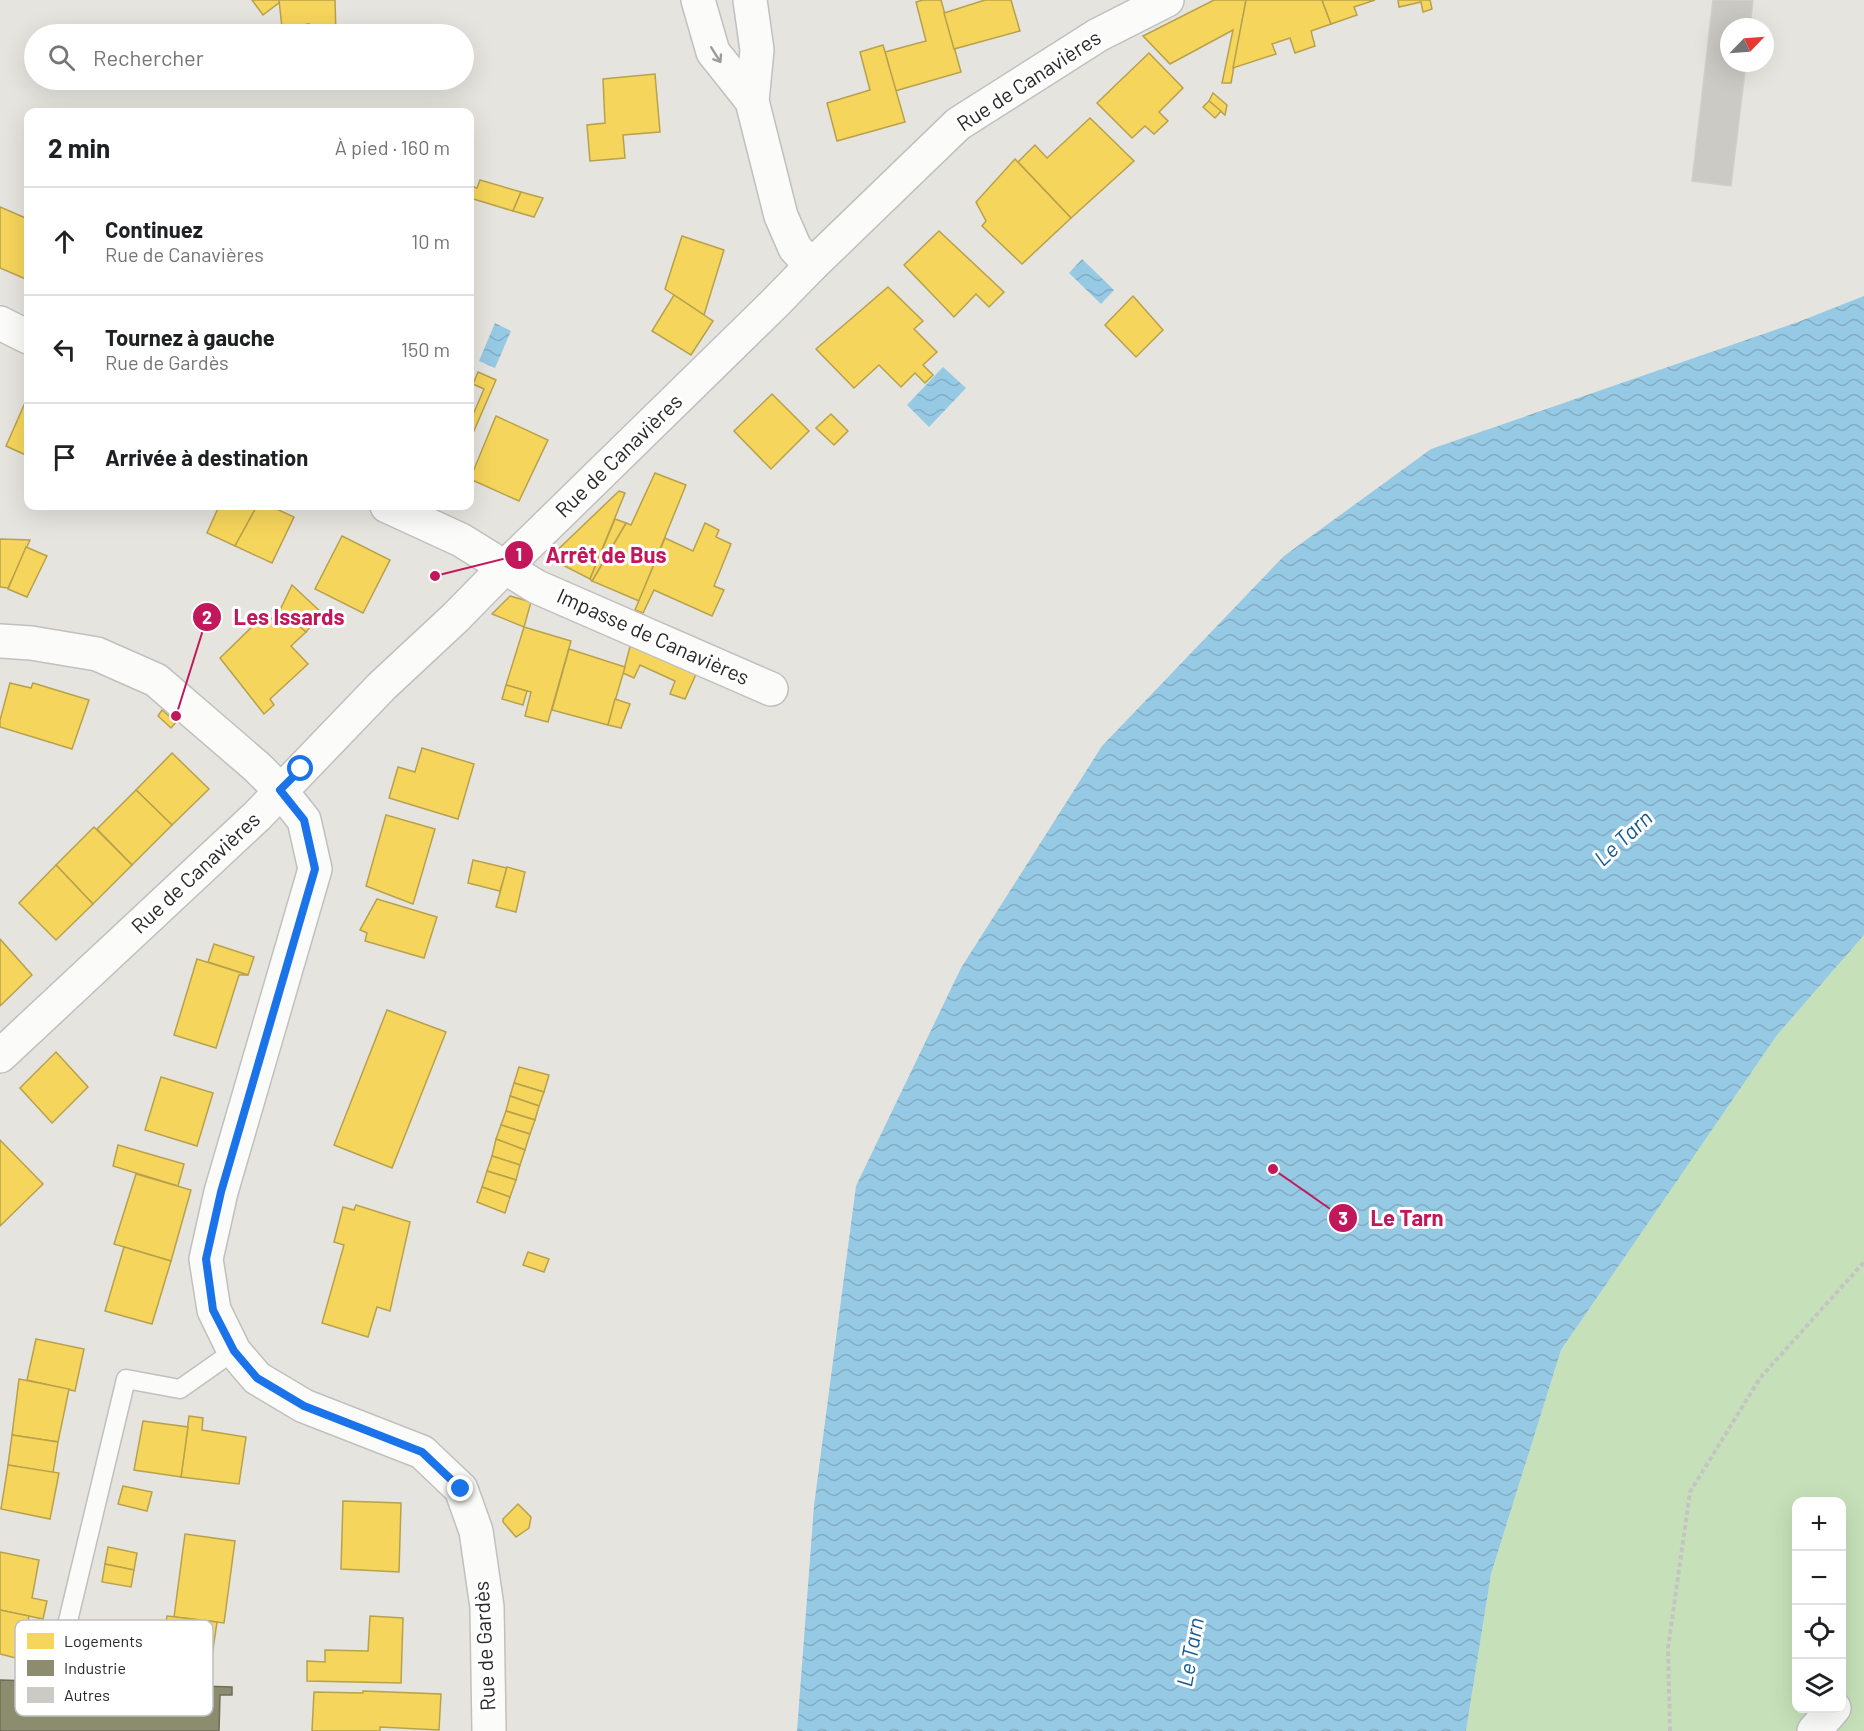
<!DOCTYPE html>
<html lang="fr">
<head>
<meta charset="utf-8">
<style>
  :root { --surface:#fff; --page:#f6f6f6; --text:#202124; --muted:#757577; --line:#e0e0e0 }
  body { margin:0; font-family:Barlow,sans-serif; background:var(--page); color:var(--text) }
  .controls { position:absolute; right:18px; bottom:18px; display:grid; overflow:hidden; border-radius:12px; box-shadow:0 6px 24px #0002 }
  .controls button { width:54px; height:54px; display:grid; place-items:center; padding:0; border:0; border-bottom:2px solid var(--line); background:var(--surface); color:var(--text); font:30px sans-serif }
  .compass { position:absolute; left:1720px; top:18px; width:54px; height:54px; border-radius:50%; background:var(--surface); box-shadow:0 6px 24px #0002; rotate:65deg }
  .stop { position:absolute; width:18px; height:18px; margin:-14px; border:4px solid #1a73e8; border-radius:50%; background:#fff }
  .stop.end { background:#1a73e8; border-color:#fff; box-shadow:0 2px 6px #0008 }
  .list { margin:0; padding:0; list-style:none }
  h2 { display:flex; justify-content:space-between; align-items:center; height:78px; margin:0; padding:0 24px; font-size:26px }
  h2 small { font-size:20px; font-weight:400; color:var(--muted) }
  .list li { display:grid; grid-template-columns:39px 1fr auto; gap:18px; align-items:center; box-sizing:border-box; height:108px; padding:0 24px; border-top:2px solid var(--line) }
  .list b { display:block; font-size:22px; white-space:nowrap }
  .list p { margin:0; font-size:20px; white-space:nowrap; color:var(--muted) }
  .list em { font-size:20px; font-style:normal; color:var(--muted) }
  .icon { flex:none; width:33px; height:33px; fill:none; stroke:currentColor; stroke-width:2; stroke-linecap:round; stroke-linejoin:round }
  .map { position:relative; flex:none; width:1864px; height:1731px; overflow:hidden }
  .search { position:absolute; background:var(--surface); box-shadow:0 6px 24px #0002; left:24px; top:24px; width:450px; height:66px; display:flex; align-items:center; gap:15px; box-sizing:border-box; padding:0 21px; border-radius:33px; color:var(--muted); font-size:22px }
  .panel { position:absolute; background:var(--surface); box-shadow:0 6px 24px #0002; left:24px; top:108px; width:450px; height:402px; border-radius:12px }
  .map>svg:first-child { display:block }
  .park { fill:#c6e1b9; fill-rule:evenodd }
  .water { fill:url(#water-waves) }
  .homes { fill:#f6d55c; stroke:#b8a14d; stroke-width:1.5 }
  .industry { fill:#8c8c6e; stroke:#6e6e59; stroke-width:1.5 }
  .building { fill:#cbcac5; stroke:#d1cfca; stroke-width:1.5 }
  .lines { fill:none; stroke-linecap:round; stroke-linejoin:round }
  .service-casing { stroke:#c0c0c0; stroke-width:21 }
  .minor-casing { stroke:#c0c0c0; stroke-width:36 }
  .path { stroke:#c4c4c3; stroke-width:4; stroke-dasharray:4.5 3; stroke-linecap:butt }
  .service { stroke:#fbfbfa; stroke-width:18 }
  .minor { stroke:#fbfbfa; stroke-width:33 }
  .oneway { stroke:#9c9c9c }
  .route { stroke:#1a73e8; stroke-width:8 }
  .labels { text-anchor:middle; stroke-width:6; stroke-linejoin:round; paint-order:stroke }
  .street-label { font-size:21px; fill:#292929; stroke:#fff }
  .water-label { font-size:22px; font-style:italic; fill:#145a91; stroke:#fff }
  .key { fill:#fff; stroke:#bfbfbf; stroke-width:1.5 }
  .key-label { font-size:16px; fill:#292929 }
  .leader { fill:none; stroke:#c2185b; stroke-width:2 }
  .callout-dot { fill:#c2185b; stroke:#fff; stroke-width:2 }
  .mark-label { font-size:18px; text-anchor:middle; font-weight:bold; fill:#fff }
  .callout-label { font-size:22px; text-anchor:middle; font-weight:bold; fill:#c2185b; stroke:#fff; stroke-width:6; stroke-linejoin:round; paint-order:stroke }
</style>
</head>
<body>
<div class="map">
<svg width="1864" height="1731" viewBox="0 0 1864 1731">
  <defs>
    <pattern id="water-waves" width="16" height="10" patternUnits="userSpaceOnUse" patternTransform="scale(1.5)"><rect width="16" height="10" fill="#96c9e4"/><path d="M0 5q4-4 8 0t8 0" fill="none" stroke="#81adc4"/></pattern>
  </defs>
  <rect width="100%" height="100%" fill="#e6e4de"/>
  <path class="park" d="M1864,935V1731H1466L1491,1574L1561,1350L1777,1035ZM1796,1502H1842V1708H1796Z"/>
  <g class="water">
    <polygon points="1082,259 1114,290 1101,304 1069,273"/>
    <polygon points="1864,296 1864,935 1777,1035 1561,1350 1491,1574 1466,1731 797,1731 814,1506 856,1186 961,968 1102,746 1284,556 1431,449 1798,322"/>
    <polygon points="495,323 511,331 495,368 479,361"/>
    <polygon points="943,367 966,388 929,427 907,405"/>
  </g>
  <g class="homes">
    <polygon points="252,0 279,0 280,2 263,15"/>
    <polygon points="279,0 335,0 336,34 310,34 309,24 282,28"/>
    <polygon points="923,0 941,0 961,72 895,91 885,52 926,41 916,2"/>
    <polygon points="985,0 1011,0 1020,31 954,49 944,13"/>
    <polygon points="1214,0 1246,0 1231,83 1222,83 1233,30 1170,64 1143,36"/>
    <polygon points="1246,0 1322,0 1331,24 1311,31 1315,46 1295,53 1290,38 1272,44 1276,54 1233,68"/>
    <polygon points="1322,0 1375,0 1354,7 1357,15 1331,24"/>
    <polygon points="1398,0 1430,0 1432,9 1423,12 1421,2 1399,7"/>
    <polygon points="309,24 310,34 283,34 282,28"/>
    <polygon points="883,45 905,122 837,141 827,103 870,90 860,52"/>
    <polygon points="1149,53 1183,88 1159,112 1168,121 1154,134 1145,126 1132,138 1097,103"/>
    <polygon points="655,74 660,132 623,135 625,158 590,161 587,125 605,123 603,79"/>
    <polygon points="313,80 347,80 347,85 316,88"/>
    <polygon points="1213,93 1227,105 1225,115 1209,101"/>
    <polygon points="1209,101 1221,111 1215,118 1203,107"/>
    <polygon points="1090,118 1134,161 1071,218 1018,162 1035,145 1047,158"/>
    <polygon points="1015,159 1071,218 1022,264 982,226 986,221 976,202"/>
    <polygon points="480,180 521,192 513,211 470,198 471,186 477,188"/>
    <polygon points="521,192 543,198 534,217 513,211"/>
    <polygon points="0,207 28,219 28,217 28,280 0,268"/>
    <polygon points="939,231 1004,292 989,307 976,294 954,317 904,265"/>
    <polygon points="682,236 724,250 704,315 665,289"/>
    <polygon points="888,287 923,321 914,329 937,352 923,365 933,375 925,383 915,373 901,387 879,365 854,388 816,349"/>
    <polygon points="674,295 713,321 691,355 652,331"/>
    <polygon points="1133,296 1163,330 1136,357 1105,325"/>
    <polygon points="478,372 496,380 470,440 470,416 472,417 484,389 473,384"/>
    <polygon points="772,394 809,431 771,469 734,431"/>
    <polygon points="28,396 28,456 6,446"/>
    <polygon points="831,414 848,431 834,445 816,428"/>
    <polygon points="496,416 548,440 519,501 470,479"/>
    <polygon points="655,473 686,485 639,601 592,581 626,523 631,525"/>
    <polygon points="619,491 625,493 590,579 549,558"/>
    <polygon points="219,506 257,506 235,546 207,533"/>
    <polygon points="257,506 270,506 294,517 272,563 235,546"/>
    <polygon points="615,519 626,523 592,581 590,579"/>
    <polygon points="705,523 719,530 716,537 731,544 714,586 724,590 712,616 654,590 643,613 635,610 665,538 693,551"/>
    <polygon points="342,536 390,560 363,613 315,589"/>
    <polygon points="0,539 30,540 8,588 0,587"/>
    <polygon points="26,547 47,556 27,597 8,589"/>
    <polygon points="292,585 322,613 306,632 280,610"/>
    <polygon points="510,596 531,602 524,627 492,614"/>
    <polygon points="280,610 306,632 291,646 308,664 270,699 274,705 264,714 220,658 262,617 268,622"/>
    <polygon points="524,627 571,641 548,722 525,716 531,692 506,685"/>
    <polygon points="631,643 697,672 685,699 670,694 675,681 640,665 634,678 623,673"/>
    <polygon points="569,649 625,667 608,725 552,710"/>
    <polygon points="10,683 31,688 33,683 89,700 72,749 0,727 0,720"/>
    <polygon points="506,685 527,691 523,705 502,699"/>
    <polygon points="615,699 630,704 621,728 608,725"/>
    <polygon points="162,710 176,722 171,728 158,716"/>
    <polygon points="422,748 474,764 458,819 389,798 398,767 415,772"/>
    <polygon points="172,753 209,789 172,825 136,790"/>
    <polygon points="136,790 172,825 132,865 97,829"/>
    <polygon points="386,815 435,829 413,904 366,886"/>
    <polygon points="94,827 132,865 93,904 56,865"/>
    <polygon points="473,860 507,868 500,891 468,883"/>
    <polygon points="56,865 93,904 56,940 19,903"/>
    <polygon points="507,867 525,872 516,912 496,907"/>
    <polygon points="377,899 437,917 424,958 365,941 367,933 360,930"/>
    <polygon points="0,939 32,975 0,1006"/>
    <polygon points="214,944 254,957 248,975 208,962"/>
    <polygon points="197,959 248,975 239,975 216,1048 174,1035"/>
    <polygon points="387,1010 446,1032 392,1168 334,1145"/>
    <polygon points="56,1052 88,1087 52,1123 20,1088"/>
    <polygon points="519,1067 549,1075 544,1092 514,1083"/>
    <polygon points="161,1077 213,1093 197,1146 145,1130"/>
    <polygon points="514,1083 544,1092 539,1106 510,1096"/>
    <polygon points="510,1096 539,1106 535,1120 506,1111"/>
    <polygon points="506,1111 535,1120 530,1134 501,1125"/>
    <polygon points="501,1125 530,1134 525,1150 496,1139"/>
    <polygon points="496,1139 525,1150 520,1165 492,1156"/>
    <polygon points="0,1140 43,1184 0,1226"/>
    <polygon points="118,1145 184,1164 178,1186 113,1166"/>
    <polygon points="492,1156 520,1165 516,1180 487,1171"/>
    <polygon points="487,1171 516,1180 510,1197 482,1187"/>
    <polygon points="136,1174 191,1190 171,1261 114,1244"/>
    <polygon points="482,1187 510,1197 505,1213 477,1202"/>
    <polygon points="356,1205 410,1222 390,1311 377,1307 368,1337 322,1323 344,1245 334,1242 343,1207 354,1210"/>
    <polygon points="124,1247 171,1261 152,1324 105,1311"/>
    <polygon points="528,1252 549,1259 544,1272 523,1265"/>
    <polygon points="36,1339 84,1349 75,1391 27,1380"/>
    <polygon points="19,1379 69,1389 58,1442 12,1435"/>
    <polygon points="189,1416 203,1418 202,1430 246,1437 239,1484 181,1477"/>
    <polygon points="143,1421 188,1427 181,1477 134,1470"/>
    <polygon points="12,1435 58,1442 53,1473 8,1465"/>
    <polygon points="8,1465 59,1473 50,1519 1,1509"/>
    <polygon points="123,1486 152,1492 147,1511 118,1504"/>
    <polygon points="343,1501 401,1503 399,1572 341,1569"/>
    <polygon points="518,1504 531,1517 529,1528 516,1537 503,1522 503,1519"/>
    <polygon points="185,1534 235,1541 224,1623 174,1617"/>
    <polygon points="108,1547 137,1553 134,1570 105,1564"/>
    <polygon points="0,1552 39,1560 32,1598 47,1601 43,1619 0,1610"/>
    <polygon points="105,1564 134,1570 131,1587 102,1582"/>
    <polygon points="0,1610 29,1616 20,1659 0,1654"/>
    <polygon points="167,1616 217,1622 211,1663 161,1659"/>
    <polygon points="370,1616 403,1618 401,1683 307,1681 307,1661 325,1662 325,1650 368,1651"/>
    <polygon points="363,1691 441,1694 439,1730 380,1727 380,1731 312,1731 314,1692 363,1693"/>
  </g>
  <polygon class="industry" points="0,1680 232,1687 232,1695 220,1695 219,1731 0,1731"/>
  <polygon class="building" points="1713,0 1753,0 1750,27 1729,27 1729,63 1746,63 1731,186 1692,181"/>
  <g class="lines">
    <defs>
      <polyline id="service" points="68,1621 126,1379 180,1389 234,1351"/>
      <g id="minor">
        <polyline points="698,0 713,52 752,101"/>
        <polyline points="750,0 757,50 752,101 781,216 795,248 811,266"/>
        <polyline points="0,323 28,337"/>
        <polyline points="387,506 461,540 537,587 771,689"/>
        <polyline points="0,641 31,643 97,654 156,680 257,767 280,790 304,820 315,869 221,1192 206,1259 214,1310 234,1351 257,1378 304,1406 422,1452 461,1489 476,1531 487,1607 489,1731"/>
        <polyline points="0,1056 257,816 382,686 455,618 504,568 775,303 811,266 958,124 1098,35 1167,0"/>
        <polyline points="1814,1731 1834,1708"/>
      </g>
    </defs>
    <use href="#service" class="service-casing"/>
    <use href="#minor" class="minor-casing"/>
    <polyline class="path" points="1670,1731 1668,1648 1690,1492 1760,1378 1864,1262"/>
    <use href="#service" class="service"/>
    <use href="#minor" class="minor"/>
  </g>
  <defs><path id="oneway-shaft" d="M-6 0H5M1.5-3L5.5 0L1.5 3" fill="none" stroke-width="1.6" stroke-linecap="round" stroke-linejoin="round" transform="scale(1.5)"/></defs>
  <use class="oneway" href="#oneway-shaft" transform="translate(716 55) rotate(58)"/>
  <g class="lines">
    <polyline class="route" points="301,769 280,790 304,820 315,869 221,1192 206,1259 213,1310 234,1351 257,1378 304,1406 422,1452 461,1489"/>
  </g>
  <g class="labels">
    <g class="street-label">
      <text transform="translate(1029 81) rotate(-33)" y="7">Rue de Canavières</text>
      <text transform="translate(619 456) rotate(-44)" y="7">Rue de Canavières</text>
      <text transform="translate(653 637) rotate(24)" y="7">Impasse de Canavières</text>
      <text transform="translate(196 873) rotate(-43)" y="7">Rue de Canavières</text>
      <text transform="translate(485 1646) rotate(-93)" y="7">Rue de Gardès</text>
    </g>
    <g class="water-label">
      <text transform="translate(1623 838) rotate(-43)" y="8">Le Tarn</text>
      <text transform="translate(1190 1652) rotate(-80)" y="8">Le Tarn</text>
    </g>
  </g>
  <rect x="15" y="1620" width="198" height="96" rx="9" class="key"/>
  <rect x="27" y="1633" width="27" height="16" fill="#f6d55c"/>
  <rect x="27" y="1660" width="27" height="16" fill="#8c8c6e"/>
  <rect x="27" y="1687" width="27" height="16" fill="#cbcac5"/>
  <g class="key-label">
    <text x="64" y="1647">Logements</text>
    <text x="64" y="1674">Industrie</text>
    <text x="64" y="1701">Autres</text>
  </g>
  <path class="leader" d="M435 576L519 555M176 716L207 617M1273 1169L1343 1218"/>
  <g class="callout-dot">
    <circle cx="435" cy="576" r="6"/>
    <circle cx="176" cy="716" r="6"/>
    <circle cx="1273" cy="1169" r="6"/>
    <circle cx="519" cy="555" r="15"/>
    <circle cx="207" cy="617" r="15"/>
    <circle cx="1343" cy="1218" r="15"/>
  </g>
  <g class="mark-label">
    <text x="519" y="561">1</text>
    <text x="207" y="624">2</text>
    <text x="1343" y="1225">3</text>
  </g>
  <g class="callout-label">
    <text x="606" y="563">Arrêt de Bus</text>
    <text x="289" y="625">Les Issards</text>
    <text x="1407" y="1226">Le Tarn</text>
  </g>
</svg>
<div class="controls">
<button>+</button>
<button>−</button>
<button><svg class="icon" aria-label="locate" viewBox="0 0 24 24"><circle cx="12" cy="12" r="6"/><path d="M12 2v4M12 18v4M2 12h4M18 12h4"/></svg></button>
<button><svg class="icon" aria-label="layers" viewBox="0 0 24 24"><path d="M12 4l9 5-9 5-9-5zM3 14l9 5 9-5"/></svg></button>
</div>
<svg class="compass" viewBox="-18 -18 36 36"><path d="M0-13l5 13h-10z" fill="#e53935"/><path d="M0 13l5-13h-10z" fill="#757577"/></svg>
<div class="stop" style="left:301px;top:769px"></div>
<div class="stop end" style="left:461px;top:1489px"></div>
<div class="search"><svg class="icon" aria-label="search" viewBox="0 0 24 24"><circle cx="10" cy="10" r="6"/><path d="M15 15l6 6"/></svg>Rechercher</div>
<section class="panel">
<h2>2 min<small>À pied · 160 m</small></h2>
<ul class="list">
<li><svg class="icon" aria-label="ahead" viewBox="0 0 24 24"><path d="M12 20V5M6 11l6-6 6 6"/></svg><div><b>Continuez</b><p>Rue de Canavières</p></div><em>10 m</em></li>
<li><svg class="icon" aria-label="left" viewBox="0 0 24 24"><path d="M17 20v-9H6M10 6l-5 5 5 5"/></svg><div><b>Tournez à gauche</b><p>Rue de Gardès</p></div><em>150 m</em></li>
<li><svg class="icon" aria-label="arrive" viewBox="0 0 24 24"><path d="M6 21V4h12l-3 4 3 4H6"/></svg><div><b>Arrivée à destination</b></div></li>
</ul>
</section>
</div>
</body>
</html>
